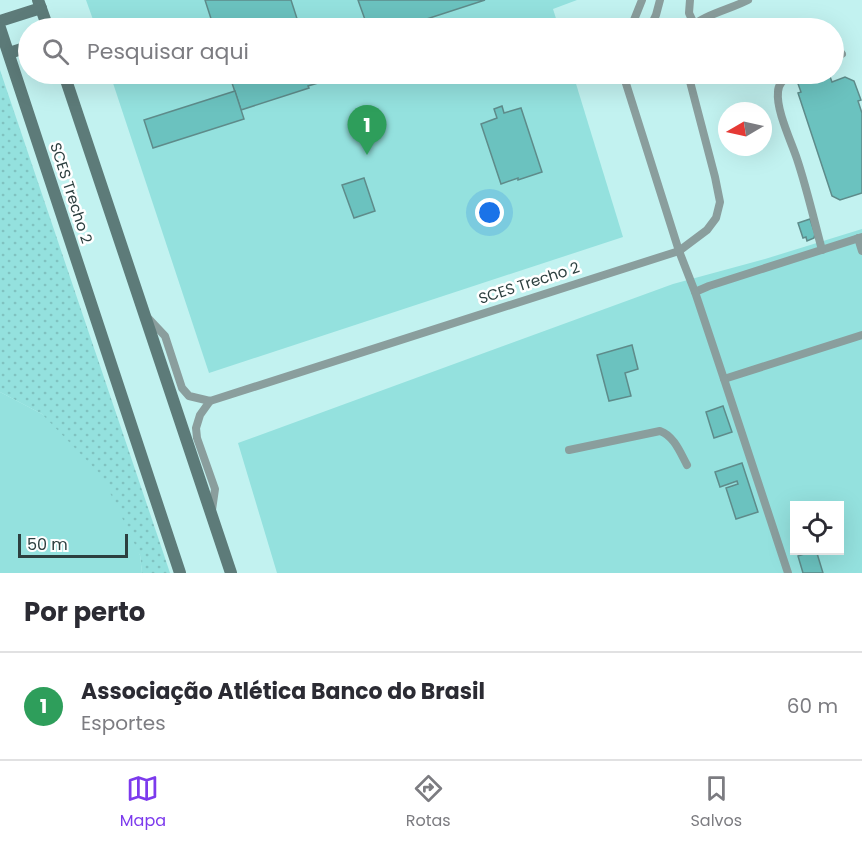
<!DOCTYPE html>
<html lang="pt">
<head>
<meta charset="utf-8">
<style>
  :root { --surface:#fff; --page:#f7f7f7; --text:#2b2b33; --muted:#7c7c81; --line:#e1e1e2; --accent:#7c3aed }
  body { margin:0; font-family:Poppins,sans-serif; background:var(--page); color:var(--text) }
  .controls { position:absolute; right:18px; bottom:18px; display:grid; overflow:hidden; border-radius:0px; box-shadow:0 6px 24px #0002 }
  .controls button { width:54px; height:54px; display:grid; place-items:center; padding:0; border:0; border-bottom:2px solid var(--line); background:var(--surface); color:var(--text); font:30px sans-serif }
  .compass { position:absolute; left:718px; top:102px; width:54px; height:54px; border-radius:50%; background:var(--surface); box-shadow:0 6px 24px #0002; rotate:261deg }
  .scale { position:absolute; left:18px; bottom:15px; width:110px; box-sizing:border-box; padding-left:6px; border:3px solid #2c3f3f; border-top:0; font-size:16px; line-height:21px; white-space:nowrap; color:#2c3f3f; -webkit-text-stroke:4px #fff; paint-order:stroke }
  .you { position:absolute; left:490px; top:213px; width:21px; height:21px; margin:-15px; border:4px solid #fff; border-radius:50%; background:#1a73e8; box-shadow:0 0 0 9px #1a73e833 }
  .badge { display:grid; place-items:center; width:39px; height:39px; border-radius:50%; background:var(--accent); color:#fff; font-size:20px; font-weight:700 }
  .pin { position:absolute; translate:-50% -50px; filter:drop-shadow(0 2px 3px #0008) }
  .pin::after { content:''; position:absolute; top:32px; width:21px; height:18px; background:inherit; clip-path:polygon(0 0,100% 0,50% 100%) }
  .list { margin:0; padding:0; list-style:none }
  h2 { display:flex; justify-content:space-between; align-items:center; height:78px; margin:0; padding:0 24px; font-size:26px }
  h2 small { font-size:20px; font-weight:400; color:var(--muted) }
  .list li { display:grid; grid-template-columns:39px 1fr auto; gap:18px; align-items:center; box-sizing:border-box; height:108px; padding:0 24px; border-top:2px solid var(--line) }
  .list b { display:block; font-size:22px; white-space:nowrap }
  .list p { margin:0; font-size:20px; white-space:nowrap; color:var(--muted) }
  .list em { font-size:20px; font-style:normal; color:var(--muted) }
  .icon { flex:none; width:33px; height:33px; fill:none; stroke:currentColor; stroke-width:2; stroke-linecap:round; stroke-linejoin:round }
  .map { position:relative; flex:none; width:862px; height:573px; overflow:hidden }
  .search { position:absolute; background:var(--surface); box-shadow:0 6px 24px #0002; left:18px; right:18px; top:18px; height:66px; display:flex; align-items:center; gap:15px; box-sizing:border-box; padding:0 21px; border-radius:33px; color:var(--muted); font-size:22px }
  .sheet { height:186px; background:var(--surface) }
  nav { display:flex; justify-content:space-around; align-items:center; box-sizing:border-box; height:84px; border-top:2px solid var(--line); background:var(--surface); font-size:16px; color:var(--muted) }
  nav a { display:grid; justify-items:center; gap:3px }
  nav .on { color:var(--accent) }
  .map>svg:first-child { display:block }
  .grass { fill:url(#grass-dots) }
  .park { fill:#94e1de; fill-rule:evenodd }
  .building { fill:#6bc2bf; stroke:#5e8b8a; stroke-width:1.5 }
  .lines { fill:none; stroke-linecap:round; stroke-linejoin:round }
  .service { stroke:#8a9e9d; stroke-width:8 }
  .secondary { stroke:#5d7b79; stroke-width:12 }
  .labels { text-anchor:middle; stroke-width:5; stroke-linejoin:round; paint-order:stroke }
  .street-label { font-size:15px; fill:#2c3f3f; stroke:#fff }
</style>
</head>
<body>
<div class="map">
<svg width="862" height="573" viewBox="0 0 862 573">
  <defs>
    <pattern id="grass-dots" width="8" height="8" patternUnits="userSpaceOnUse" patternTransform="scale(1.5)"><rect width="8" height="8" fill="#94e1de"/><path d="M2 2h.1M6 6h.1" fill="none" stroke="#80c2c0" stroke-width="1.8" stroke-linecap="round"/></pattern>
  </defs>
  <rect width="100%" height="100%" fill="#c2f2f0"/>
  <polygon class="grass" points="0,70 164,555 170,573 142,573 140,555 42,414 0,392"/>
  <g class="park">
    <polygon points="86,0 577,0 553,9 559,28 96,28"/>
    <polygon points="110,74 573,74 623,237 209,373"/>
    <path d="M862,229V573H277L238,443L673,284L765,259ZM794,506H840V550H794Z"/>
    <polygon points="0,392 42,414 102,476 140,555 142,573 0,573"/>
  </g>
  <g class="building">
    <polygon points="205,0 291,0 300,28 214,28"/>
    <polygon points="358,0 485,0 399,28 368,28"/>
    <polygon points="229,74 314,74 318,83 308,86 309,88 241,110"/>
    <polygon points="820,74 829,74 832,82 845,77 854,81 861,100 858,101 862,113 862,193 840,200 832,196 798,93 801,92 797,81"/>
    <polygon points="235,91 244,119 153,148 144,120"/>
    <polygon points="502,106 504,113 521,108 542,172 518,180 518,178 501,184 481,124 497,118 494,109"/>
    <polygon points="364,178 375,211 354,218 342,185"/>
    <polygon points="810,219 815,234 814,238 807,241 806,237 803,238 798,223"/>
    <polygon points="632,345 638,369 625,373 631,396 609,401 597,355"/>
    <polygon points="723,406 732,432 714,438 706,412"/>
    <polygon points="742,463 758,512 736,519 726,488 738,484 737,481 720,487 715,472"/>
    <polygon points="816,550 823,573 803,573 798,556"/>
  </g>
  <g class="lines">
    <g class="service">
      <polyline points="690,0 689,13 694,24"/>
      <polyline points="626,28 634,20 642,0"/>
      <polyline points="650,28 656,15 660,0"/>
      <path d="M690,28C703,15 731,9 748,0"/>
      <polyline points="834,57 842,54"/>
      <polyline points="688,74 715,177 720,202 716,218 707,230 679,251 695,292 709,286 862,237"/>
      <path d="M791,74C785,79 778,83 778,92C776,110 791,141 797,159C807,189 814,220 822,250"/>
      <polyline points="626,82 635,74"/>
      <polyline points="858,238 862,251"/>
      <polyline points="695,292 724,379 862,335"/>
      <polyline points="148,318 165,336 182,388 189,396 210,401 679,251 623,74"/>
      <polyline points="724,379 788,573"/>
      <polyline points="210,401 200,415 196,428 197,438 215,489 212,510"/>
      <path d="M569,450L660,431C674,436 680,452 687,465"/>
    </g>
    <g class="secondary">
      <polyline points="38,0 48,28"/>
      <polyline points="0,21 41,8"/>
      <polyline points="0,28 180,573"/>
      <polyline points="9,53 28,47"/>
      <polyline points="64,74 231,573"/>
    </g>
  </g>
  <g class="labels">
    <g class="street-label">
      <text transform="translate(71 193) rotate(72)" y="5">SCES Trecho 2</text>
      <text transform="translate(529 283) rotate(-18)" y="5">SCES Trecho 2</text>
    </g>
  </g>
</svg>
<div class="controls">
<button><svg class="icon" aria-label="locate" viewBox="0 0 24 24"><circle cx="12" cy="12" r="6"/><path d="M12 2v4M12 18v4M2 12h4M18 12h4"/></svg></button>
</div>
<svg class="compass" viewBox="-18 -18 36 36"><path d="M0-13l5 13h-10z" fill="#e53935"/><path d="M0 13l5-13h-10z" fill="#7c7c81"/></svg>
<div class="scale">50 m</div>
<div class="you"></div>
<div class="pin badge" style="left:367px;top:155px;background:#2e9e5b">1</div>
<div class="search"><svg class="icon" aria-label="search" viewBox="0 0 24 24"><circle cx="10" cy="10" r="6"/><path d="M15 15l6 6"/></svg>Pesquisar aqui</div>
</div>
<section class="sheet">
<h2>Por perto<small></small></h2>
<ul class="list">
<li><span class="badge" style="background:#2e9e5b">1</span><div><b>Associação Atlética Banco do Brasil</b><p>Esportes</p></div><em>60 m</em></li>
</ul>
</section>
<nav>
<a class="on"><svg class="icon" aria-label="map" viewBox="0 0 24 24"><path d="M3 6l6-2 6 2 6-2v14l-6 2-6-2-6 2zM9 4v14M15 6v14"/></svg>Mapa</a>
<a><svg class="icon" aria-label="directions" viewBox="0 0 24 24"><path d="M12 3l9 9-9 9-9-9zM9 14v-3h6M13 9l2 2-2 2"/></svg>Rotas</a>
<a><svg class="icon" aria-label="saved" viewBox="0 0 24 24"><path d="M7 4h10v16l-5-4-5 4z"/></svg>Salvos</a>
</nav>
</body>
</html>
